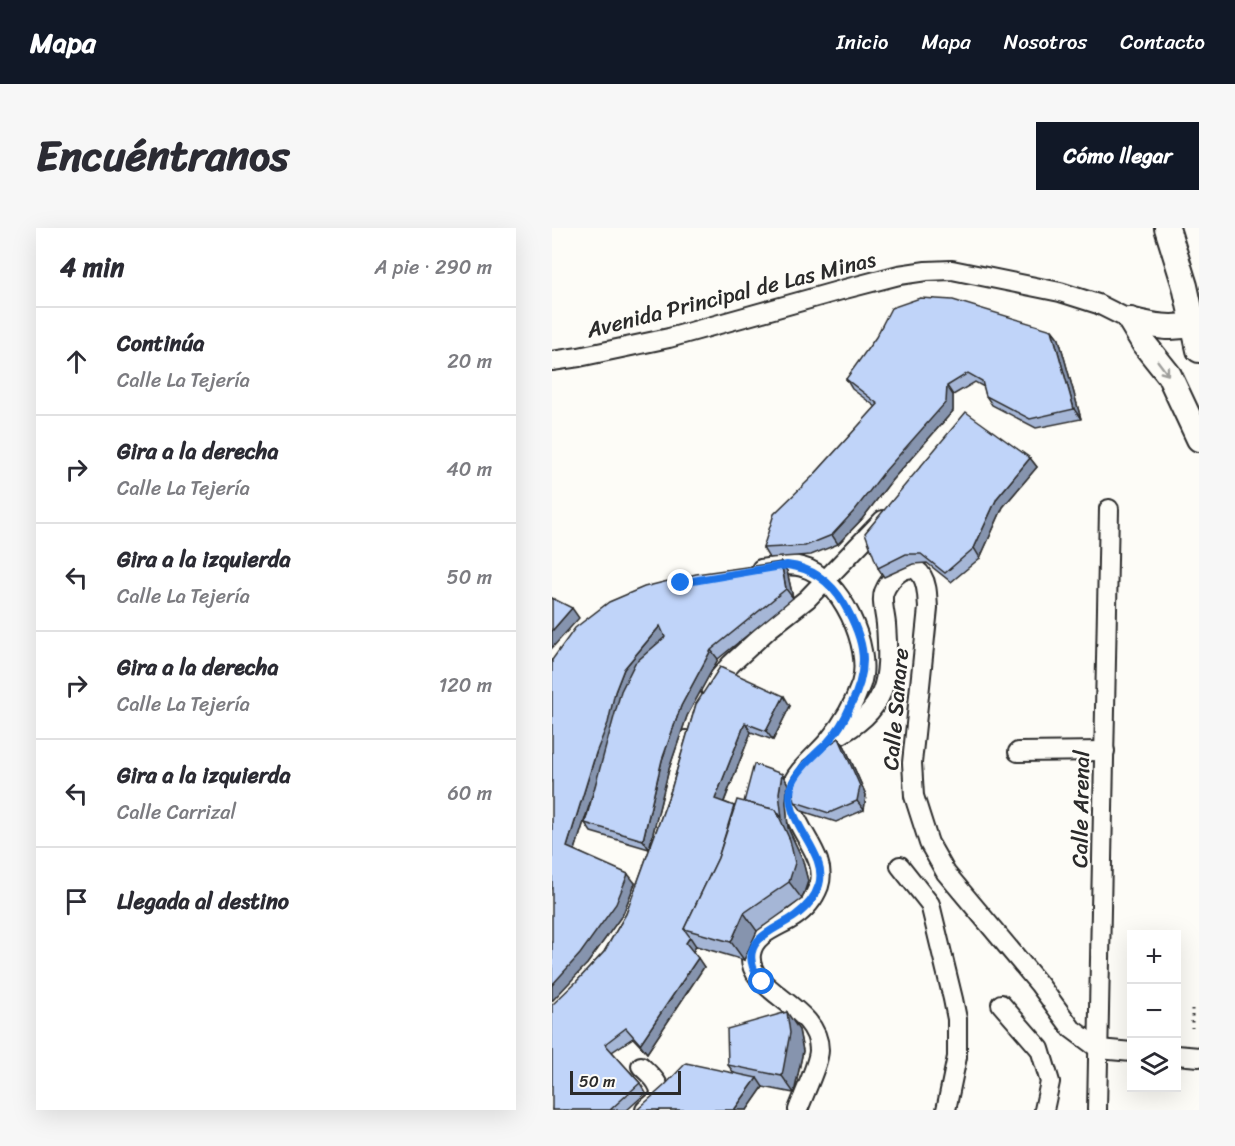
<!DOCTYPE html>
<html lang="es">
<head>
<meta charset="utf-8">
<style>
  :root { --surface:#fff; --page:#f7f7f7; --text:#2b2b33; --muted:#7c7c81; --line:#e1e1e2; --accent:#111827 }
  body { margin:0; font-family:Sriracha,sans-serif; background:var(--page); color:var(--text) }
  .controls { position:absolute; right:18px; bottom:18px; display:grid; overflow:hidden; border-radius:0px; box-shadow:0 6px 24px #0002 }
  .controls button { width:54px; height:54px; display:grid; place-items:center; padding:0; border:0; border-bottom:2px solid var(--line); background:var(--surface); color:var(--text); font:30px sans-serif }
  .scale { position:absolute; left:18px; bottom:15px; width:111px; box-sizing:border-box; padding-left:6px; border:3px solid #2b2b2b; border-top:0; font-size:16px; line-height:21px; white-space:nowrap; color:#2b2b2b; -webkit-text-stroke:4px #fdfcf7; paint-order:stroke }
  .stop { position:absolute; width:18px; height:18px; margin:-14px; border:4px solid #1a73e8; border-radius:50%; background:#fff }
  .stop.end { background:#1a73e8; border-color:#fff; box-shadow:0 2px 6px #0008 }
  .list { margin:0; padding:0; list-style:none }
  h2 { display:flex; justify-content:space-between; align-items:center; height:78px; margin:0; padding:0 24px; font-size:26px }
  h2 small { font-size:20px; font-weight:400; color:var(--muted) }
  .list li { display:grid; grid-template-columns:39px 1fr auto; gap:18px; align-items:center; box-sizing:border-box; height:108px; padding:0 24px; border-top:2px solid var(--line) }
  .list b { display:block; font-size:22px; white-space:nowrap }
  .list p { margin:0; font-size:20px; white-space:nowrap; color:var(--muted) }
  .list em { font-size:20px; font-style:normal; color:var(--muted) }
  .icon { flex:none; width:33px; height:33px; fill:none; stroke:currentColor; stroke-width:2; stroke-linecap:round; stroke-linejoin:round }
  .map { position:relative; flex:none; width:647px; height:882px; overflow:hidden; border-radius:0px }
  header { display:flex; align-items:center; gap:36px; box-sizing:border-box; height:84px; padding:0 30px; background:var(--accent); color:#fff }
  header strong { font-size:28px }
  nav { display:flex; gap:33px; margin-inline-start:auto; font-size:21px }
  .intro { display:flex; align-items:center; justify-content:space-between; box-sizing:border-box; height:144px; padding:0 36px }
  h1 { margin:0; font-size:42px }
  .button { padding:15px 27px; border-radius:0px; background:var(--accent); color:#fff; font-size:21px; font-weight:700 }
  main { display:flex; gap:36px; padding:0 36px }
  aside { flex:1; background:var(--surface); border-radius:0px; box-shadow:0 6px 24px #0002 }
  .map>svg:first-child { display:block }
  .lines { fill:none; stroke-linecap:round; stroke-linejoin:round }
  .street-casing { stroke:#2b2b2b; stroke-width:22 }
  .secondary-casing { stroke:#2b2b2b; stroke-width:28 }
  .path { stroke:#2b2b2b; stroke-width:3; stroke-dasharray:1.5 4.5; stroke-linecap:butt }
  .street { stroke:#fdfcf7; stroke-width:18 }
  .secondary { stroke:#fdfcf7; stroke-width:24 }
  .wall { fill:#a5b6d6; stroke:#2b2b2b; stroke-width:1.5 }
  .shaded-wall { fill:#8694ae; stroke:#2b2b2b; stroke-width:1.5 }
  .building { fill:#c0d4f9; stroke:#2b2b2b; stroke-width:1.5 }
  .oneway { stroke:#9e9e9b }
  .route { stroke:#1a73e8; stroke-width:8 }
  .labels { text-anchor:middle; stroke-width:4.5; stroke-linejoin:round; paint-order:stroke }
  .street-label { font-size:22px; fill:#2b2b2b; stroke:#fdfcf7 }
</style>
</head>
<body>
<header>
<strong>Mapa</strong>
<nav><a>Inicio</a><a>Mapa</a><a>Nosotros</a><a>Contacto</a></nav>
</header>
<div class="intro"><h1>Encuéntranos</h1><a class="button">Cómo llegar</a></div>
<main>
<aside>
<h2>4 min<small>A pie · 290 m</small></h2>
<ul class="list">
<li><svg class="icon" aria-label="ahead" viewBox="0 0 24 24"><path d="M12 20V5M6 11l6-6 6 6"/></svg><div><b>Continúa</b><p>Calle La Tejería</p></div><em>20 m</em></li>
<li><svg class="icon" aria-label="right" viewBox="0 0 24 24"><path d="M7 20v-9h11M14 6l5 5-5 5"/></svg><div><b>Gira a la derecha</b><p>Calle La Tejería</p></div><em>40 m</em></li>
<li><svg class="icon" aria-label="left" viewBox="0 0 24 24"><path d="M17 20v-9H6M10 6l-5 5 5 5"/></svg><div><b>Gira a la izquierda</b><p>Calle La Tejería</p></div><em>50 m</em></li>
<li><svg class="icon" aria-label="right" viewBox="0 0 24 24"><path d="M7 20v-9h11M14 6l5 5-5 5"/></svg><div><b>Gira a la derecha</b><p>Calle La Tejería</p></div><em>120 m</em></li>
<li><svg class="icon" aria-label="left" viewBox="0 0 24 24"><path d="M17 20v-9H6M10 6l-5 5 5 5"/></svg><div><b>Gira a la izquierda</b><p>Calle Carrizal</p></div><em>60 m</em></li>
<li><svg class="icon" aria-label="arrive" viewBox="0 0 24 24"><path d="M6 21V4h12l-3 4 3 4H6"/></svg><div><b>Llegada al destino</b></div></li>
</ul>
</aside>
<div class="map">
<svg width="647" height="882" viewBox="0 0 647 882">
  <rect width="100%" height="100%" fill="#fdfcf7"/>
  <filter id="ink" filterUnits="userSpaceOnUse"><feTurbulence type="fractalNoise" baseFrequency=".0167" numOctaves="2"/><feDisplacementMap in="SourceGraphic" scale="12" xChannelSelector="R" yChannelSelector="G"/><feConvolveMatrix kernelMatrix="1 2 1 2 8 2 1 2 1" color-interpolation-filters="sRGB"/></filter>
  <g filter="url(#ink)">
    <g class="lines">
      <defs>
        <g id="street">
          <polyline points="0,133 27,129 117,110 293,61 347,47 374,43 400,42 508,64 546,76 578,92"/>
          <path d="M209,341C223,339 237,335 250,339C288,348 321,420 309,456C302,476 291,495 278,511C268,524 242,544 239,560C233,596 278,625 267,658C262,671 254,681 242,689C227,699 202,705 199,726C194,764 267,777 267,822C267,835 251,868 246,882"/>
          <polyline points="158,460 179,436 218,400 255,371 331,292"/>
          <path d="M280,511C336,482 338,454 334,396C333,386 329,372 332,364C337,350 358,329 370,348C376,358 375,369 376,380L360,535L362,568L377,615L394,645L487,756L520,801L547,821L580,824"/>
          <polyline points="466,524 553,523"/>
          <polyline points="106,601 134,512"/>
          <polyline points="348,638 378,676 401,771 405,791 405,829 394,882"/>
          <polyline points="449,776 488,821 498,854 492,882"/>
          <polyline points="624,827 647,829"/>
          <path d="M89,838C98,847 110,856 108,869L93,882"/>
          <polyline points="545,882 557,281"/>
        </g>
        <g id="secondary">
          <polyline points="615,0 633,58 647,122"/>
          <polyline points="578,92 593,117 617,147 647,211"/>
          <path d="M578,92C601,98 619,102 642,96"/>
        </g>
      </defs>
      <use href="#street" class="street-casing"/>
      <use href="#secondary" class="secondary-casing"/>
      <polyline class="path" points="640,781 640,800"/>
      <use href="#street" class="street"/>
      <use href="#secondary" class="secondary"/>
    </g>
    <g class="wall">
      <polygon points="500,102 507,111 529,191 484,200 440,177 434,168 432,159 423,154 401,167 401,183 340,252 310,291 286,316 259,327 217,330 211,320 261,248 324,179 300,161 294,151"/>
      <polygon points="478,230 485,239 451,279 428,330 399,354 375,335 361,336 332,349 326,340"/>
      <polygon points="229,334 235,343 241,370 166,431 135,488 117,541 97,621 39,604 33,595 39,571 23,622 83,655 71,686 35,736 0,432"/>
      <polygon points="144,476 238,478 221,512 199,504 172,574 182,578 192,574 230,546 236,556 234,574 236,600 250,630 256,653 250,671 205,703 192,732 144,718 141,724 152,739 95,825 81,810 60,824 88,855 94,865 75,882 0,882 25,753 52,724 74,686 119,562"/>
      <polygon points="287,510 293,519 314,567 312,582 284,594 250,583 243,574"/>
      <polygon points="247,802 251,823 242,865 211,859 195,882 85,882 182,845 176,837"/>
    </g>
    <g class="shaded-wall">
      <polygon points="500,102 507,111 529,191 522,181"/>
      <polygon points="395,158 401,167 401,183 340,252 310,291 286,316 280,307"/>
      <polygon points="478,230 485,239 451,279 428,330 422,320 445,270"/>
      <polygon points="229,334 235,343 241,370 234,361"/>
      <polygon points="20,380 27,390 0,420 0,403"/>
      <polygon points="108,398 114,407 51,534 21,628 15,619 63,464 72,441"/>
      <polygon points="159,422 166,431 135,488 117,541 97,621 91,612 110,532 129,478"/>
      <polygon points="232,468 238,478 221,512 214,503"/>
      <polygon points="193,495 199,504 169,581 163,571"/>
      <polygon points="287,510 293,519 314,567 312,582 305,573"/>
      <polygon points="230,546 236,556 234,574 236,600 250,630 256,653 250,671 237,654 224,582"/>
      <polygon points="76,646 83,655 71,686 35,736 0,773 0,757"/>
      <polygon points="192,685 205,703 192,732 179,714"/>
      <polygon points="138,709 144,718 140,725 134,715"/>
      <polygon points="146,730 152,739 95,825 88,816"/>
      <polygon points="235,784 247,802 251,823 242,865 230,848"/>
      <polygon points="205,850 211,859 195,882 182,882"/>
    </g>
    <g class="building">
      <polygon points="368,70 401,72 500,102 522,181 478,191 434,168 430,153 416,145 395,158 394,174 333,243 303,282 280,307 253,318 211,320 222,286 261,248 326,176 294,151 324,109 339,80"/>
      <polygon points="414,184 478,230 445,270 422,320 393,345 369,326 354,326 326,340 313,305"/>
      <polygon points="229,334 234,361 159,422 129,478 110,532 91,612 33,595 69,463 83,435 113,409 108,398 72,441 63,464 56,495 44,525 15,619 76,646 64,676 28,726 0,757 0,432 23,400 57,374 92,359 144,346"/>
      <polygon points="0,370 20,380 0,403"/>
      <polygon points="168,439 232,468 214,503 193,495 163,571 182,578 166,630 132,701 138,709 134,715 146,730 88,816 74,800 53,816 88,855 58,882 0,882 0,777 25,753 52,724 74,686 119,562 144,476"/>
      <polygon points="287,510 308,558 305,573 277,585 243,574 238,556 251,533"/>
      <polygon points="202,536 230,546 227,565 230,590 224,582 192,574"/>
      <polygon points="185,572 224,582 238,612 243,635 237,654 192,685 179,714 132,701 166,630"/>
      <polygon points="235,784 238,805 230,848 176,837 175,801"/>
      <polygon points="134,835 205,850 182,882 85,882 113,857"/>
    </g>
    <defs><path id="oneway-shaft" d="M-6 0H5M1.5-3L5.5 0L1.5 3" fill="none" stroke-width="1.6" stroke-linecap="round" stroke-linejoin="round" transform="scale(1.5)"/></defs>
    <use class="oneway" href="#oneway-shaft" transform="translate(611 140) rotate(53)"/>
  </g>
  <g class="lines" filter="url(#ink)">
    <path class="route" d="M129,355L235,337C261,340 279,354 292,376C314,414 318,440 298,479C293,491 285,504 276,514C265,525 243,543 239,559C231,595 277,624 267,657C263,670 254,680 243,688C225,701 191,710 201,739C203,744 207,750 210,754"/>
  </g>
  <g class="labels">
    <g class="street-label">
      <text transform="translate(179 66) rotate(-14)" y="8">Avenida Principal de Las Minas</text>
      <text transform="translate(343 481) rotate(-85)" y="8">Calle Sanare</text>
      <text transform="translate(528 581) rotate(-89)" y="8">Calle Arenal</text>
    </g>
  </g>
</svg>
<div class="controls">
<button>+</button>
<button>−</button>
<button><svg class="icon" aria-label="layers" viewBox="0 0 24 24"><path d="M12 4l9 5-9 5-9-5zM3 14l9 5 9-5"/></svg></button>
</div>
<div class="scale">50 m</div>
<div class="stop" style="left:210px;top:754px"></div>
<div class="stop end" style="left:129px;top:355px"></div>
</div>
</main>
</body>
</html>
